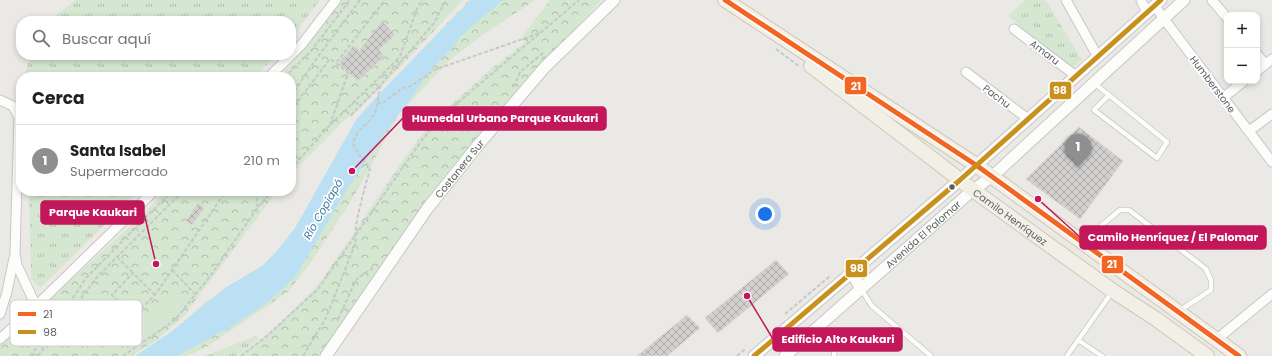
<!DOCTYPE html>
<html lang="es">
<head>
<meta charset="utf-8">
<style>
  :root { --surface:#fff; --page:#f2f2f2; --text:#202124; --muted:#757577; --line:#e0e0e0; --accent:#8d8f90 }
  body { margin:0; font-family:Poppins,sans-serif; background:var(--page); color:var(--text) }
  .controls { position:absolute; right:12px; top:12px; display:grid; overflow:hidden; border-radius:8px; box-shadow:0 2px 6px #0003 }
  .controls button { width:36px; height:36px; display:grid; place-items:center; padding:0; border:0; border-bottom:1px solid var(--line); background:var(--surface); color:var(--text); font:20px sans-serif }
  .you { position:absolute; left:765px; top:214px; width:14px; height:14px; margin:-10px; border:3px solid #fff; border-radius:50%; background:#1a73e8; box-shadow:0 0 0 6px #1a73e833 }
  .badge { display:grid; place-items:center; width:26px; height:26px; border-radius:50%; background:var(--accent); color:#fff; font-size:13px; font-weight:700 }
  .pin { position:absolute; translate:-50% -33px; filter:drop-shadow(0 1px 2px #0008) }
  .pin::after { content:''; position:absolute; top:21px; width:14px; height:12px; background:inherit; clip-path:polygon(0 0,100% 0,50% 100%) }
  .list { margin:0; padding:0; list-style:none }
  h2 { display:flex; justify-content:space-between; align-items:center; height:52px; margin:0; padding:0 16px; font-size:17px }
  h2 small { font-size:13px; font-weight:400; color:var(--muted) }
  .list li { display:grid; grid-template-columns:26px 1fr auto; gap:12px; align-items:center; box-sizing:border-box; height:72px; padding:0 16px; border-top:1px solid var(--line) }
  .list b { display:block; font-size:15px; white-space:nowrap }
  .list p { margin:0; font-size:13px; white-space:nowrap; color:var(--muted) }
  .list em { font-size:13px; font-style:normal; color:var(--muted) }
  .icon { flex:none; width:22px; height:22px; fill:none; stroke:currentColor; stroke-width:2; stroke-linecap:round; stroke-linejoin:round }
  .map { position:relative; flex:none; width:1272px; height:356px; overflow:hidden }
  .search { position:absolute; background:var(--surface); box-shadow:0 2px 6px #0003; left:16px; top:16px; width:280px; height:44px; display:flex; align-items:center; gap:10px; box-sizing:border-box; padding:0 14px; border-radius:16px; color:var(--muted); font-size:15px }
  .panel { position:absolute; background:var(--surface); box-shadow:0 2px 6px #0003; left:16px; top:72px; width:280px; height:124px; border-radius:16px }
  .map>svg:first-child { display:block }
  .grass { fill:url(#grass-tufts) }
  .forest { fill:url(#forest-crowns) }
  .garden { fill:#d5e6d1 }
  .water { fill:#bbe0f4 }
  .building { fill:url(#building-cross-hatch); stroke:#dad8d4 }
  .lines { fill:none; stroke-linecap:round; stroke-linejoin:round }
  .service-casing { stroke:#c7c7c6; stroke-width:6 }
  .minor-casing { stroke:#c7c7c6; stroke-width:11 }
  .tertiary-casing { stroke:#c7c7c6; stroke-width:13 }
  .primary-casing { stroke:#d2c7b5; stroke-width:16 }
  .path { stroke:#c5cac8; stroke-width:2; stroke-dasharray:4 2; stroke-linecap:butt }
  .service { stroke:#fcfcfb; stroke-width:4.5 }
  .minor { stroke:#fcfcfb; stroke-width:9 }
  .tertiary { stroke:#fcfcfb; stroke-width:11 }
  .primary { stroke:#f2efe7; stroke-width:14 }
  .bus-1-casing { stroke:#fff; stroke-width:8 }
  .bus-2-casing { stroke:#fff; stroke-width:8 }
  .bus-1 { stroke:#f26522; stroke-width:5 }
  .bus-2 { stroke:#c8911e; stroke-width:5 }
  .bus-dot { fill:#5b5f63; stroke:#fff; stroke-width:1.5 }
  .labels { text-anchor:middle; stroke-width:3.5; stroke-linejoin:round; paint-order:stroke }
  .street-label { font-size:10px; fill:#5b5f63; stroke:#fff }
  .water-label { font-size:11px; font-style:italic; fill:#4178a3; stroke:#fff }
  .key { fill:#fff; stroke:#cecfd0; stroke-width:1 }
  .key-label { font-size:11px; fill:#5b5f63 }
  .leader { fill:none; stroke:#c2185b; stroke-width:1.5 }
  .callout-dot { fill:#c2185b; stroke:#fff; stroke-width:1.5 }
  .callout { fill:#c2185b; stroke:#c2185b; stroke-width:1.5 }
  .callout-label { font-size:11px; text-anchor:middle; font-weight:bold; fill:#fff }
  .line-badge { stroke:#fff; stroke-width:1.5 }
  .badge-label { font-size:11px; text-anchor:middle; font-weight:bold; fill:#fff }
</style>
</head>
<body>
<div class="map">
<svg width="1272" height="356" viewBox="0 0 1272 356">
  <defs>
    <pattern id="grass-tufts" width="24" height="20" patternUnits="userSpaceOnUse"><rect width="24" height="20" fill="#d5e6d1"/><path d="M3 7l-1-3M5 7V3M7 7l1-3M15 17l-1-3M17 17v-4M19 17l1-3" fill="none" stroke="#b0bead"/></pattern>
    <pattern id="forest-crowns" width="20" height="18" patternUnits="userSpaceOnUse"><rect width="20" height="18" fill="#d5e6d1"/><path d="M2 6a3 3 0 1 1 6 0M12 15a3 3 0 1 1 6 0" fill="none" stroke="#b0bead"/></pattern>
    <pattern id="building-cross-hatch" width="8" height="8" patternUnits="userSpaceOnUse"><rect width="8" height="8" fill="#d1d0ce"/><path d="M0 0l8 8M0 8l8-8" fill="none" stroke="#adacab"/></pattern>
  </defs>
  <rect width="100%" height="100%" fill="#ebe9e5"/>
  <g class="grass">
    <polygon points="76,0 320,0 291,38 291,21 48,21"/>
    <polygon points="1025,0 1046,0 1082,60 1071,68 1008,16"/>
    <polygon points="31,55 276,55 255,77 24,77"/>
    <polygon points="29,191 139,191 40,288 31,279"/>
    <polygon points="256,336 259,339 236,356 205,356"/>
  </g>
  <g class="forest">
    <polygon points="341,0 463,0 389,79 351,117 349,116 291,174 291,77 279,77 311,40"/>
    <polygon points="469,0 535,0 477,39 449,61 399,114 354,196 312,261 288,292 205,348 187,356 139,356 178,328 204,303 229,287 261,270 299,227 394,79"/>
    <polygon points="550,0 602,0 523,84 321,356 238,356 263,338 282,321 319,284 406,156 420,137 440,115 490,70 524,43 522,37"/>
    <polygon points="166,191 277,191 184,316 157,340 131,356 0,356 0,344 137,220"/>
  </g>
  <g class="garden">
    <polygon points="235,191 254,191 251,200 234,193"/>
    <path d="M175,292L183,299L182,303L170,307L165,321C153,322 156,322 150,332L143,335L130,347L114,344L108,348L104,346L103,337L99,332L114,317L134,336Z"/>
  </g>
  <polygon class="water" points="471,0 503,0 461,36 450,51 434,66 372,151 338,204 296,276 268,302 234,325 177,356 135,356 171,332 225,288 262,266 275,253 295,228 356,120 378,95"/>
  <g class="building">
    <polygon points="382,21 395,35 379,50 384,56 358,81 339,64 353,46 359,51"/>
    <polygon points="1079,127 1123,161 1080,219 1026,179"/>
    <polygon points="198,203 204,208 192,225 186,221"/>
    <polygon points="776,260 789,274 718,333 705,318"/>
    <polygon points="687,315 700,328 667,356 637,356"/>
  </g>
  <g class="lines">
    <defs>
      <g id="service">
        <polyline points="1094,83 1167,142 1157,158 1094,110 1109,95"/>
        <polyline points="1083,241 1120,210 1129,210 1206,269 1211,280 1211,290 1179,311"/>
        <polyline points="861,289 872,306 931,356"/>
        <path d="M816,329C824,337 836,344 834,356"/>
        <polyline points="1078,340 1102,356"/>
        <polyline points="1067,356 1112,292"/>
      </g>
      <g id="minor">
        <polyline points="1066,0 1098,57"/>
        <polyline points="1141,0 1147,13"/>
        <polyline points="1212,0 1227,18"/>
        <polyline points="1155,6 1164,19 1272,162"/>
        <polyline points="1014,29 1076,76"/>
        <polyline points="1257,54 1265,64"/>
        <polyline points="1257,71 1272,59"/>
        <polyline points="966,72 1028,119"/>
        <polyline points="269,77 302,44 336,0"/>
        <polyline points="1223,98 1244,81"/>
        <polyline points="0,100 13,106 19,117 15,253 17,265 36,306"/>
        <polyline points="1249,131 1272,114"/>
        <polyline points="0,314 7,292 14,258"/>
        <polyline points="0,339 36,306 154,191"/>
        <polyline points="1216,340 1272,294"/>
      </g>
      <g id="tertiary">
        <polyline points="851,271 861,289"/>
        <path id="s1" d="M326,356L427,209L479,144L545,67L614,0"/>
        <polyline points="754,356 960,180 1161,0"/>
        <path id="s2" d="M785,356L966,196L996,173L1184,0"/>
      </g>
      <g id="primary">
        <polyline points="725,0 976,165 1239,356"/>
        <path id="s3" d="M811,66L942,166L973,190L1113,291L1156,319L1207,356"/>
      </g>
    </defs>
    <use href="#service" class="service-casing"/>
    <use href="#minor" class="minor-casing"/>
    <use href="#tertiary" class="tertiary-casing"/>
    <use href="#primary" class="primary-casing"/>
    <g class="path">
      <polyline points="776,49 800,67"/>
      <polyline points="396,61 400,56 417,9 422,0"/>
      <polyline points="285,77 311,51 350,0"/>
      <polyline points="514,87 520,72 543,53"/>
      <polyline points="291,96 317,58 360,0"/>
      <polyline points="291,96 298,101"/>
      <polyline points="377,103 384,102 401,89 411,86 434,70 540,33"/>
      <polyline points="291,111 304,93 330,59 336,63"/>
      <polyline points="346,111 351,115 381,85"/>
      <polyline points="330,125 348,73 336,63 385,0"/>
      <polyline points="291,169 326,129 396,61 400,63 434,23 446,0"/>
      <polyline points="258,207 256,203 258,191"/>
      <polyline points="117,257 133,273"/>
      <polyline points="172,270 196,295"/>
      <polyline points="155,295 133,273 112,295 134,316 155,295 226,191"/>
      <polyline points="785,314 830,276"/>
      <polyline points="338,319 355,282 359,277 373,268"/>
      <polyline points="30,356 67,307 86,278 172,191"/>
      <polyline points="38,356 97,277 183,191"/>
      <polyline points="123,356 175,320 211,275 258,207 272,191"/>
      <polyline points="241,356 268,335 318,289 422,140 442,116 579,0"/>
      <path d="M303,356L326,318L356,242C352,229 366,185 370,168L360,156L353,144C357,127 367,127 374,114C379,107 377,95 380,87C383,80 395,69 400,63"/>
      <polyline points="737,356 745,349"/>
    </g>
    <use href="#service" class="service"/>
    <use href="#minor" class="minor"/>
    <use href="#tertiary" class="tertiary"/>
    <use href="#primary" class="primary"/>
    <defs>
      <polyline id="bus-1" points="725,0 976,165 1239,356"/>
      <polyline id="bus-2" points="754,356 960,180 1161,0"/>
    </defs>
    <use href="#bus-1" class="bus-1-casing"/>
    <use href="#bus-2" class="bus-2-casing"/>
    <use href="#bus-1" class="bus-1"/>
    <use href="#bus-2" class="bus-2"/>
  </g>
  <circle class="bus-dot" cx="952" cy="187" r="3.5"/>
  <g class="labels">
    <g class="street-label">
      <text transform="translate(1045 52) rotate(37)" y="4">Amaru</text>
      <text transform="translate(1213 84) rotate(53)" y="4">Humberstone</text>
      <text transform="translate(997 96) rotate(37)" y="4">Pachu</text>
      <text dy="4" stroke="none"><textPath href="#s1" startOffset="230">Costanera Sur</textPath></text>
      <text dy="4" stroke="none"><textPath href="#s3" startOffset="250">Camilo Henríquez</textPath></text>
      <text dy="4" stroke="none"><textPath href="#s2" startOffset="184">Avenida El Palomar</textPath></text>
    </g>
    <g class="water-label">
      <text transform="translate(323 209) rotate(-60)" y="4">Río Copiapó</text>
    </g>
  </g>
  <rect x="10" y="300" width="132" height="46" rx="6" class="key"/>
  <rect x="18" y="312" width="18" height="4" fill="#f26522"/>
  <rect x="18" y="330" width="18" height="4" fill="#c8911e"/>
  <g class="key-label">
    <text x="43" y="318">21</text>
    <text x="43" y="336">98</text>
  </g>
  <path class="leader" d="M352 171L403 118M156 264L144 213M1038 199L1080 237M747 296L773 339"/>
  <g class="callout-dot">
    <circle cx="352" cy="171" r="4"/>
    <circle cx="156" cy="264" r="4"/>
    <circle cx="1038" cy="199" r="4"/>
    <circle cx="747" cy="296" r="4"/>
  </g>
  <g class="callout">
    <rect x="403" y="107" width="203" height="23" rx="4"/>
    <rect x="41" y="201" width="103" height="23" rx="4"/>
    <rect x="1080" y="226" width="186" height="23" rx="4"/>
    <rect x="773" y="328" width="129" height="23" rx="4"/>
  </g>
  <g class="callout-label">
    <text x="505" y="122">Humedal Urbano Parque Kaukari</text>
    <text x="93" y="216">Parque Kaukari</text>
    <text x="1173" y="241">Camilo Henríquez / El Palomar</text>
    <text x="838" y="343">Edificio Alto Kaukari</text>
  </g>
  <g class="line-badge">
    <rect x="844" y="76" width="23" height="19" rx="4" fill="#f26522"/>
    <rect x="1049" y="81" width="23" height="19" rx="4" fill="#c8911e"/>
    <rect x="1101" y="255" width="23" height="19" rx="4" fill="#f26522"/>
    <rect x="845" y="259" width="23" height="19" rx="4" fill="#c8911e"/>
  </g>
  <g class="badge-label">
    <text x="856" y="90">21</text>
    <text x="1060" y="94">98</text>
    <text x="1112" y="268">21</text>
    <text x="857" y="272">98</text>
  </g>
</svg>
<div class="controls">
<button>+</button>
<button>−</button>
</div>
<div class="you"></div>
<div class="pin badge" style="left:1078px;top:167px">1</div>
<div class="search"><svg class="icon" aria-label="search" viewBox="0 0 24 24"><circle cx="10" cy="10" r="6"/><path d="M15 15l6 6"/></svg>Buscar aquí</div>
<section class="panel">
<h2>Cerca<small></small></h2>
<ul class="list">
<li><span class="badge">1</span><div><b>Santa Isabel</b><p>Supermercado</p></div><em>210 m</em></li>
</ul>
</section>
</div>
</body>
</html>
